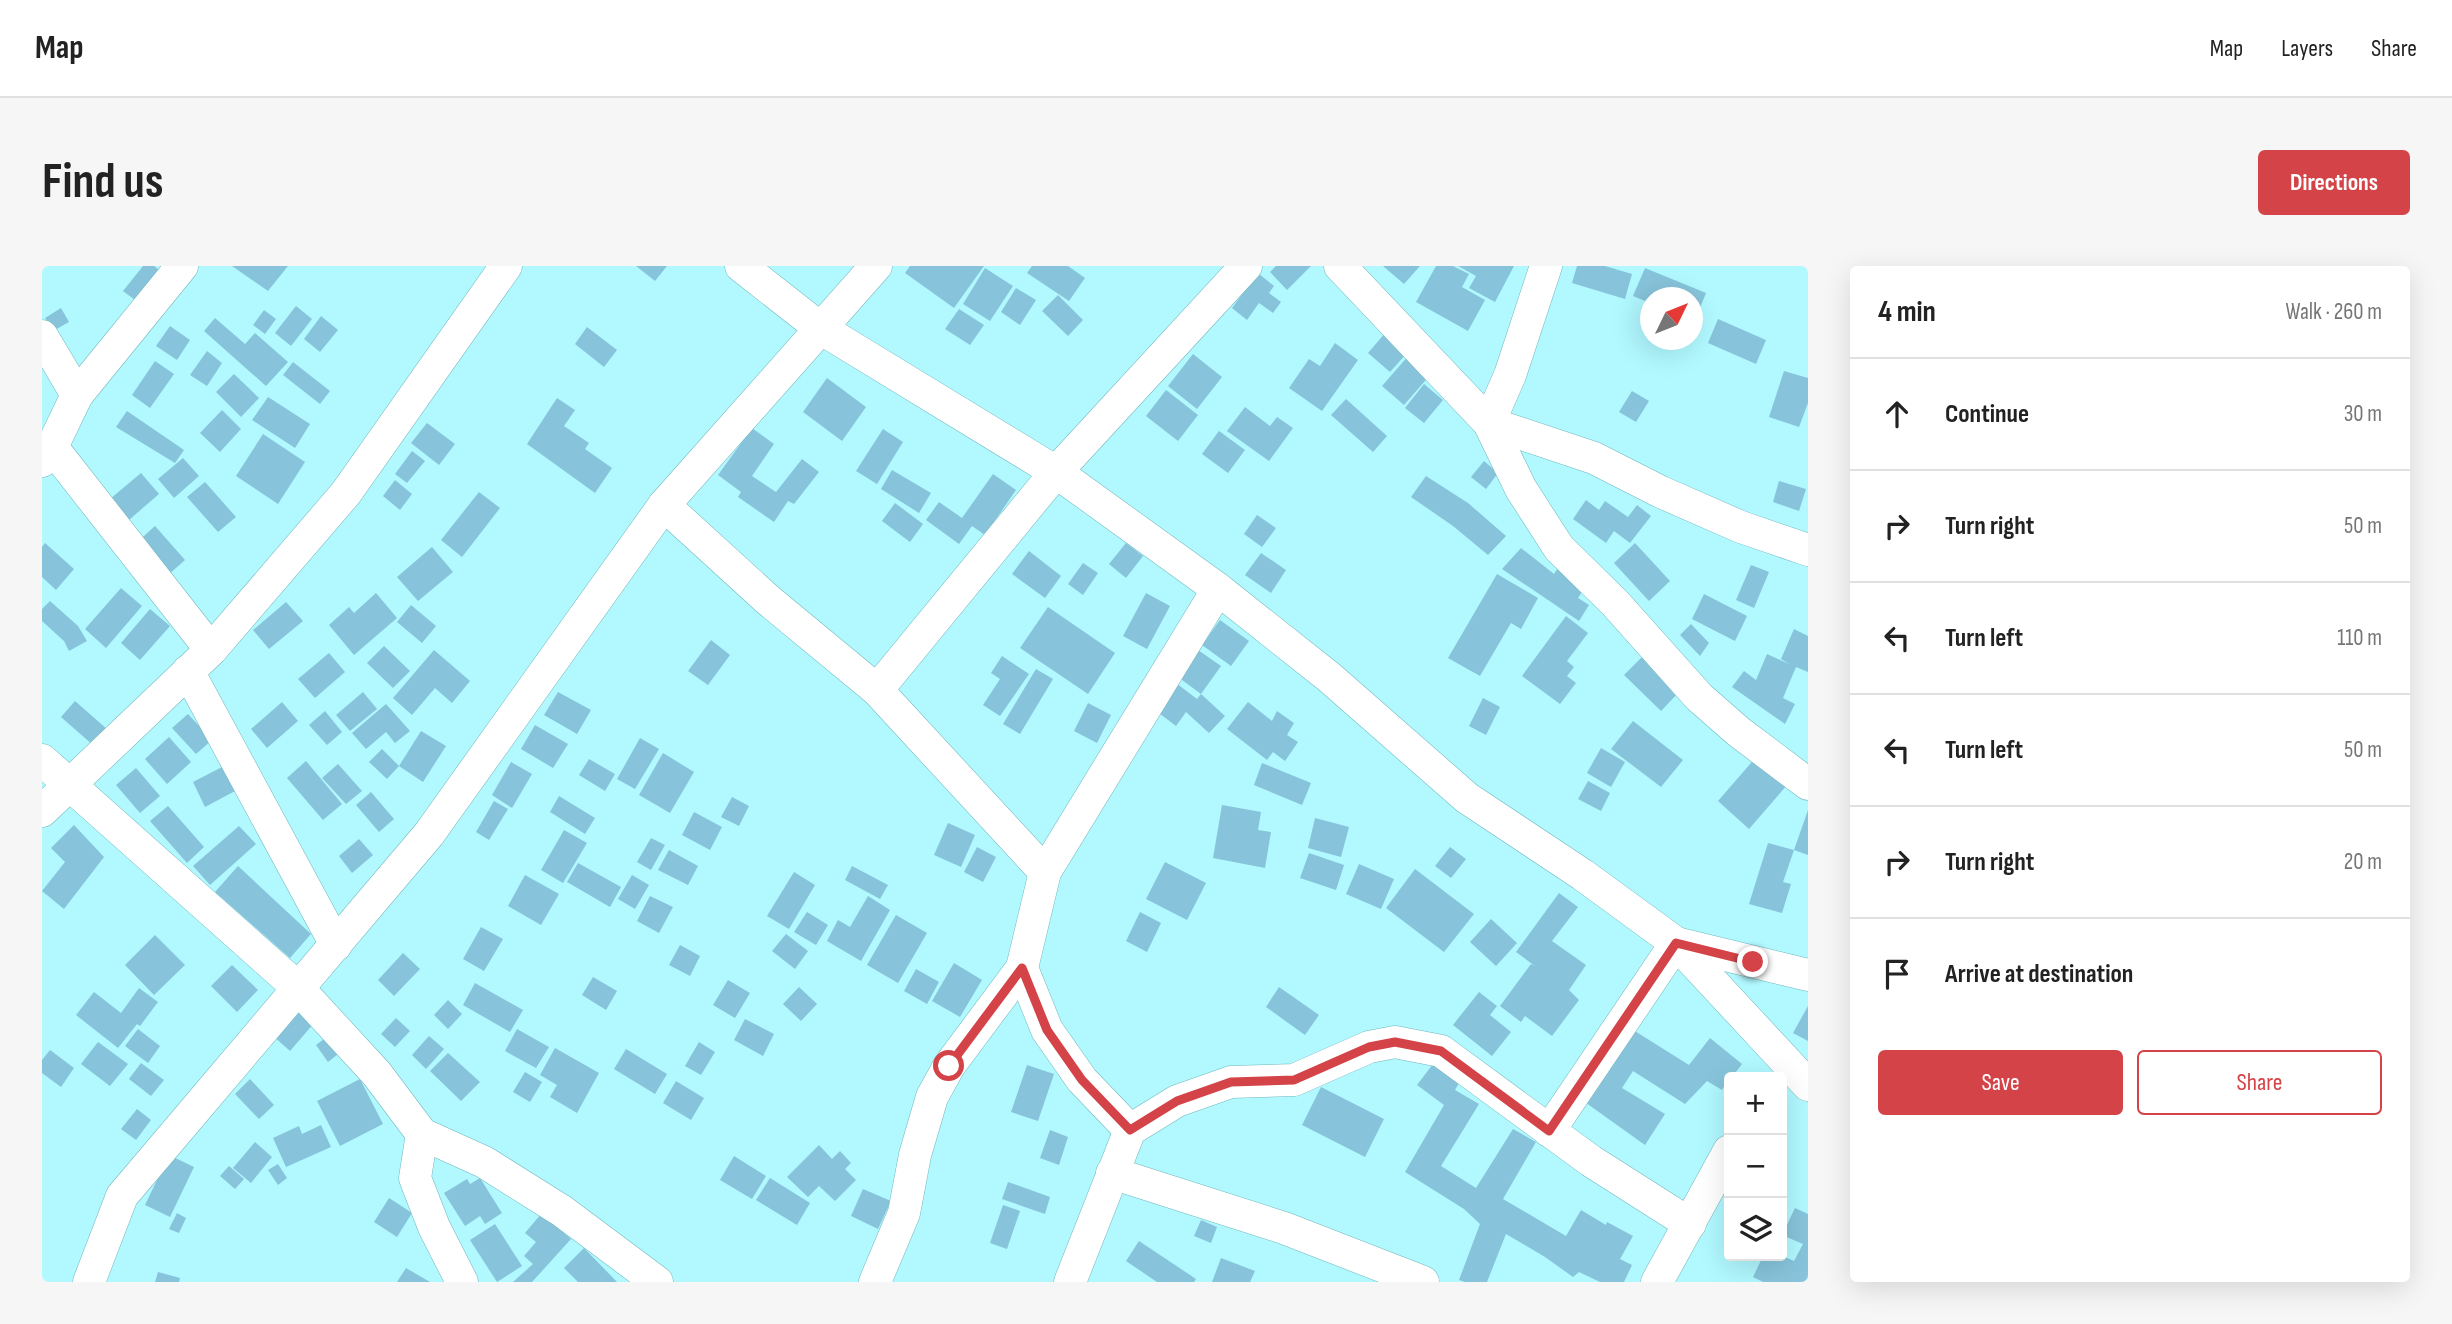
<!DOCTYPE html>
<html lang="en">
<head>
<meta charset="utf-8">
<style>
  :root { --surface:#fff; --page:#f6f6f6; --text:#222; --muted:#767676; --line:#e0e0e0; --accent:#d34347 }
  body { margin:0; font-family:"Sofia Sans Condensed",sans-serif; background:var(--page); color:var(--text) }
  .controls { position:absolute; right:21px; bottom:21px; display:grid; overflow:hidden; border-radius:7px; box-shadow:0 7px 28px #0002 }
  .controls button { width:63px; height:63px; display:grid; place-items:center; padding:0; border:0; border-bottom:2px solid var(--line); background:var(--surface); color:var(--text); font:35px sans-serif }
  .compass { position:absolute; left:1598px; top:21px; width:63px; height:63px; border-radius:50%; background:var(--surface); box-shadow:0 7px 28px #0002; rotate:47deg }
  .stop { position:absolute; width:21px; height:21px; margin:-16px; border:5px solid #d34347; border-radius:50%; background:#fff }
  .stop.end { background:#d34347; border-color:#fff; box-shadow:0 2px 7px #0008 }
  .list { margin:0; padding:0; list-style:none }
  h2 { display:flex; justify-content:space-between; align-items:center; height:91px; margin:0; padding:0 28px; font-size:30px }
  h2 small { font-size:23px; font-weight:400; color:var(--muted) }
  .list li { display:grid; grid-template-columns:46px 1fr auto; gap:21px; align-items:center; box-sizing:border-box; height:112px; padding:0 28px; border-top:2px solid var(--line) }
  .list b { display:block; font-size:26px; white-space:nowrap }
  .list em { font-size:23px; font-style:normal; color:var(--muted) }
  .actions { display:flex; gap:14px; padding:21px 28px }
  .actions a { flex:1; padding:16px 0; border:2px solid var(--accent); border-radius:7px; text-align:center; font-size:24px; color:var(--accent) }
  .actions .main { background:var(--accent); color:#fff }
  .icon { flex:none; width:38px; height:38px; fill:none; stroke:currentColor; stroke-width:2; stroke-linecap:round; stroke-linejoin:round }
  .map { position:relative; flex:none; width:1766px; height:1016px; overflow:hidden; border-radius:7px }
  header { display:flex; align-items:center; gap:42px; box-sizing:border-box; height:98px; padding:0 35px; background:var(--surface); border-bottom:2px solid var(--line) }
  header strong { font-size:33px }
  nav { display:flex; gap:38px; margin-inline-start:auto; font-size:24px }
  .intro { display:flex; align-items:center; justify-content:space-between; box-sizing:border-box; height:168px; padding:0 42px }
  h1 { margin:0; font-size:49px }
  .button { padding:18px 32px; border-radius:7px; background:var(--accent); color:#fff; font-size:24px; font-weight:700 }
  main { display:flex; gap:42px; padding:0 42px }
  aside { flex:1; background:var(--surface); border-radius:7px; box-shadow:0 7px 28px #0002 }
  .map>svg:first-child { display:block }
  .building { fill:#87c4db }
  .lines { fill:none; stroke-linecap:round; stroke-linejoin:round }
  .minor-casing { stroke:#71b7bd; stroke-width:33 }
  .minor { stroke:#fff; stroke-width:32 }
  .route { stroke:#d34347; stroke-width:9 }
</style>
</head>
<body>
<header>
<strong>Map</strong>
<nav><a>Map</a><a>Layers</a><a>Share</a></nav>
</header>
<div class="intro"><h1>Find us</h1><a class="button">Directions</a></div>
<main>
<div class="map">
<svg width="1766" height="1016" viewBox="0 0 1766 1016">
  <rect width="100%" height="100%" fill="#b1f8ff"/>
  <g class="building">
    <polygon points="101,0 112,0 120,6 97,37 81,25"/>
    <polygon points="190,0 246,0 226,25"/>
    <polygon points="594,0 625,0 613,15"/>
    <polygon points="868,0 942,0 912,42 863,7"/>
    <polygon points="990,0 1026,0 1043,12 1027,35 985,7"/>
    <polygon points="1234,0 1269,0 1245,24 1228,6"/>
    <polygon points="1341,0 1378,0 1362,18"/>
    <polygon points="1394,0 1411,0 1427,8 1420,21 1443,34 1426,65 1374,36"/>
    <polygon points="1416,0 1472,0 1453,36 1427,22 1434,10"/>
    <polygon points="1535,0 1563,0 1590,8 1583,33 1530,17"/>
    <polygon points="943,2 971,20 948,55 921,38"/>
    <polygon points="1603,2 1664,27 1651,59 1650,32 1608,32 1608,37 1591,30"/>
    <polygon points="1216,7 1232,20 1227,27 1239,36 1231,47 1217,37 1205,54 1190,42"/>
    <polygon points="974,22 994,34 978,59 959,46"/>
    <polygon points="1016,29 1041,54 1026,70 1000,45"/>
    <polygon points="254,40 270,53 249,80 233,67"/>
    <polygon points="19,42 27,56 11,65 3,52"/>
    <polygon points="917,43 942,59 928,79 903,63"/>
    <polygon points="222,44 234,53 223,68 211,59"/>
    <polygon points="279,50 296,64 278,86 262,73"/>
    <polygon points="173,52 203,78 213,67 246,96 224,120 162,65"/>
    <polygon points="1676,53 1724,74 1714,98 1666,77"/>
    <polygon points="128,60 148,74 135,94 114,80"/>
    <polygon points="545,61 575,84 562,101 533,78"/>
    <polygon points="1344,66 1366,86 1348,106 1326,87"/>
    <polygon points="1293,77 1316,94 1280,145 1247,122 1267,93 1278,100"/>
    <polygon points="165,85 180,97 165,120 148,109"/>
    <polygon points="1151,88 1180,111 1155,143 1126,120"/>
    <polygon points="1367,89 1389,108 1362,139 1340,120"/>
    <polygon points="113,95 132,108 108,142 90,129"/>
    <polygon points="251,96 288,125 278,138 241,109"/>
    <polygon points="1742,105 1766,112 1766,137 1757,161 1727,151"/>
    <polygon points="192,108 217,132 199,151 174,126"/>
    <polygon points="785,112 824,141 800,175 761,146"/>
    <polygon points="1382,118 1401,134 1382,157 1363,142"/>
    <polygon points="1124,124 1156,149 1136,175 1104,150"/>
    <polygon points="1590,125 1607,135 1594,156 1577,146"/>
    <polygon points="226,131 268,158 253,182 210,154"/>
    <polygon points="515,132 533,144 522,160 547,177 543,183 570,202 553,227 485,178"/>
    <polygon points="1304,133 1345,170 1331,186 1289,149"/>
    <polygon points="1203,141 1228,160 1235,151 1251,162 1227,195 1185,165"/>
    <polygon points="180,144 199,163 178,186 158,167"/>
    <polygon points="85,145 142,184 133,197 74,161"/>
    <polygon points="385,157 413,178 397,199 369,177"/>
    <polygon points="710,162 732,178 710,210 734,226 760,193 777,206 752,238 746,235 732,256 696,231 699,226 676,209"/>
    <polygon points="841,163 861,176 835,218 814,205"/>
    <polygon points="1177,165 1203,184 1186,207 1160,188"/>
    <polygon points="221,168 263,196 236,238 194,210"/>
    <polygon points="370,185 383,195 365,217 353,208"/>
    <polygon points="141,192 157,210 132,232 116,213"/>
    <polygon points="1442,195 1456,207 1444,223 1429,211"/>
    <polygon points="850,204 889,227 877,247 839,223"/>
    <polygon points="99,207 117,228 80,260 62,238"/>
    <polygon points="951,208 974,224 943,269 930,260 917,278 884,254 897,236 920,252"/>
    <polygon points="1384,210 1426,237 1464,270 1446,289 1411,260 1369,231"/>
    <polygon points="353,214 370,228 358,244 341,230"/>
    <polygon points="1737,215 1764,223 1757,245 1731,236"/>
    <polygon points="163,216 194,251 176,266 145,231"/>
    <polygon points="437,226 458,242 420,291 399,274"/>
    <polygon points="1544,234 1557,244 1563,235 1586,251 1595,239 1609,250 1588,277 1572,265 1564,277 1531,253"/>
    <polygon points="853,237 881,258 868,276 840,255"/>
    <polygon points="1215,249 1234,262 1220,281 1202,268"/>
    <polygon points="113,260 143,294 126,309 92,279"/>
    <polygon points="3,277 32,303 14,324 0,311 0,281"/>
    <polygon points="1084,277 1101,290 1084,312 1067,298"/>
    <polygon points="1593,277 1628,315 1607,335 1572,297"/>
    <polygon points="390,281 411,306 376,335 355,311"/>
    <polygon points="1479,282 1512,308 1519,297 1547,315 1536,332 1547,339 1537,355 1460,303"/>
    <polygon points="987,285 1019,310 1003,332 970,308"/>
    <polygon points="1219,287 1244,304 1229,327 1203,309"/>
    <polygon points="1041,297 1056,307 1041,329 1026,318"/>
    <polygon points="1709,299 1727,306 1712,342 1694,334"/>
    <polygon points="1455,308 1496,332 1479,363 1469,357 1438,410 1406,392"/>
    <polygon points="79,322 100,340 64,382 43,363"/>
    <polygon points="334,327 355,352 312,389 287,359 307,341 312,347"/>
    <polygon points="1104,327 1128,340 1105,383 1081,370"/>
    <polygon points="1662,328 1705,350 1693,375 1650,353"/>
    <polygon points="8,335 36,360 45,375 27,385 22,375 0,355 0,343"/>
    <polygon points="244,336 261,355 227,383 211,364"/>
    <polygon points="369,339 394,360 380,377 355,356"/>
    <polygon points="1006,341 1073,387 1046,428 978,382"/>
    <polygon points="108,343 128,360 98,394 79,377"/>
    <polygon points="1524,350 1546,367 1525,395 1532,401 1525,410 1534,417 1518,438 1480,410"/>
    <polygon points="1178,354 1207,375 1189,400 1160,379"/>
    <polygon points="1649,358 1667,377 1658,390 1638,369"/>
    <polygon points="1752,363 1766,370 1766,406 1754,401 1741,432 1753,438 1743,458 1690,421 1702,405 1714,414 1725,388 1747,398 1739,393"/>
    <polygon points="669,374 688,389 666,419 646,405"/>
    <polygon points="342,380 368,405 351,422 325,397"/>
    <polygon points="392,384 428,415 410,437 393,422 370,449 351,432"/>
    <polygon points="1156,384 1179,400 1159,428 1136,411"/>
    <polygon points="287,387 303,406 273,432 256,413"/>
    <polygon points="1604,387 1640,423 1619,445 1582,409"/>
    <polygon points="960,390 987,408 958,450 941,439 958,413 949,407"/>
    <polygon points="994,403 1011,413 978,468 961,458"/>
    <polygon points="1130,414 1155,433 1159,428 1183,450 1167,467 1144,446 1134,460 1109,441"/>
    <polygon points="321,426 335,443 308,465 294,449"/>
    <polygon points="516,426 549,444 535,468 502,449"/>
    <polygon points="1441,432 1458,441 1444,469 1427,460"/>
    <polygon points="33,435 66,464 52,480 19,451"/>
    <polygon points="240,436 256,455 225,482 209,463"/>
    <polygon points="1206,436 1230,455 1235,445 1252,457 1245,469 1256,476 1243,495 1231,486 1225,494 1185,463"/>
    <polygon points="1046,437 1069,449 1055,477 1032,465"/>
    <polygon points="344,438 368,465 353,477 344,466 324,483 310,467"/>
    <polygon points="283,445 300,466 285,479 267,459"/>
    <polygon points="146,448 170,474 154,488 130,462"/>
    <polygon points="1591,455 1641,494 1619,521 1569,483"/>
    <polygon points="493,459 526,478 511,502 479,483"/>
    <polygon points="379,465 404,480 381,516 357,500"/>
    <polygon points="127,471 149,496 125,518 103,493"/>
    <polygon points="598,472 617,483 593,523 575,513"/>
    <polygon points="1559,482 1583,496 1569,521 1545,507"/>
    <polygon points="340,483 357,500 345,513 327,496"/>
    <polygon points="621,487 652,506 628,547 597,529"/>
    <polygon points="1715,490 1746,518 1707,563 1676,535"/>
    <polygon points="547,493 573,508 563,525 537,509"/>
    <polygon points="264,495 300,538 281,554 245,512"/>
    <polygon points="469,496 490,508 470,542 450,529"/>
    <polygon points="1220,497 1269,517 1260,539 1212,519"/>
    <polygon points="296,498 320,525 304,538 280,512"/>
    <polygon points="180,501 193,525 163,541 151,516"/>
    <polygon points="94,502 118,530 98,547 74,519"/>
    <polygon points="1546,515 1568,527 1559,545 1536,533"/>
    <polygon points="329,526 352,553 337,566 314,539"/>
    <polygon points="517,530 553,552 543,568 508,546"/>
    <polygon points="690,531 707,540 697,560 679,551"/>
    <polygon points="452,535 466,543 447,574 434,566"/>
    <polygon points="1180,539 1219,546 1216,564 1229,566 1223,602 1171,592"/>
    <polygon points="126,540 162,581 145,597 108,555"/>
    <polygon points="1766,544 1766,589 1752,584 1741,616 1749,618 1740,647 1707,638 1726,577 1752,584"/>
    <polygon points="652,546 680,561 668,584 640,569"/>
    <polygon points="1273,552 1307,561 1299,591 1266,582"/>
    <polygon points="906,557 933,569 919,601 892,589"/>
    <polygon points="32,559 62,591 22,643 0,625 23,596 9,582"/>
    <polygon points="197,560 214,578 168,619 151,600"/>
    <polygon points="522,564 545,577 521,617 499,604"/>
    <polygon points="609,572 623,579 609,604 595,596"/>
    <polygon points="317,573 331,589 310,607 297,590"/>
    <polygon points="935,581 954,591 941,616 922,606"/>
    <polygon points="1408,581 1424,593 1409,612 1393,600"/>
    <polygon points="627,584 656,600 646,619 616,604"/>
    <polygon points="1267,587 1302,599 1294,624 1258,612"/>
    <polygon points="1123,596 1164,617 1145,654 1104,633"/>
    <polygon points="536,597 579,621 568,641 525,616"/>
    <polygon points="1317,598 1352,613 1339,643 1304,628"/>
    <polygon points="196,600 269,668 248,692 173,626"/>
    <polygon points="810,600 846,619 838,633 803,614"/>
    <polygon points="1373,603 1432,648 1402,686 1344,642"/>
    <polygon points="752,606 773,619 747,663 725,650"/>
    <polygon points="483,609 517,628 499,659 466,640"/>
    <polygon points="590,609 607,619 593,643 576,633"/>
    <polygon points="1517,627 1536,641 1510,675 1544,699 1527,724 1537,734 1510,770 1483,750 1479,756 1458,740 1489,698 1493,700 1474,686"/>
    <polygon points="608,630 631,641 617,667 595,655"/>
    <polygon points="826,630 848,644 819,695 785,675 796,654 808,661"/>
    <polygon points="765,646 786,659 774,679 752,666"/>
    <polygon points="1098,646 1119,657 1105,686 1084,675"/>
    <polygon points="854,649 885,667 856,717 825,699"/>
    <polygon points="1449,653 1475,677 1454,700 1428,676"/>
    <polygon points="439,661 461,673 442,705 421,693"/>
    <polygon points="744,668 766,685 753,703 730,685"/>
    <polygon points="113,669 143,699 112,729 83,699"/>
    <polygon points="638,679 658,690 648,710 627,699"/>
    <polygon points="361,687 378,703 352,730 336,714"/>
    <polygon points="912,697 940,714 918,751 890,735"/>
    <polygon points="190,699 216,724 195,746 169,720"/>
    <polygon points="874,703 897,716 885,738 862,725"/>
    <polygon points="551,711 575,725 564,744 540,729"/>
    <polygon points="686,714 708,727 693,752 671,739"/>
    <polygon points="433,717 481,744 468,766 421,739"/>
    <polygon points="757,721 775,738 759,755 741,738"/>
    <polygon points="1237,721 1277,749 1263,769 1224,741"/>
    <polygon points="97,722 116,736 98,760 95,758 76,782 34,749 52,726 79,747"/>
    <polygon points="1437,726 1455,740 1448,749 1469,766 1450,790 1411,759"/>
    <polygon points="406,734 420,748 406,763 392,749"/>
    <polygon points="255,740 273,756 248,785 230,769"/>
    <polygon points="1766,740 1766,775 1751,767"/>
    <polygon points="354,752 368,765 353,781 339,768"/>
    <polygon points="703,753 732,768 721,790 692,774"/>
    <polygon points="1588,762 1647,799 1668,772 1700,798 1690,811 1687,811 1680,824 1665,815 1643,838 1591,805 1580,822 1623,848 1603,879 1540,834"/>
    <polygon points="96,763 118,780 106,797 83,780"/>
    <polygon points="475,763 507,781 494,802 463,785"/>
    <polygon points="293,765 305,781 286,796 274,779"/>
    <polygon points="387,770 402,783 384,803 370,789"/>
    <polygon points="56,776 86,798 68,820 39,798"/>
    <polygon points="657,776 673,786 659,809 643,800"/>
    <polygon points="513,782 557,807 535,847 508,831 515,819 498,809"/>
    <polygon points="584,783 625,808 613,828 572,803"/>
    <polygon points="8,784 32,802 19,821 0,807 0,794"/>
    <polygon points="406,787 438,816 419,835 388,805"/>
    <polygon points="99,797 122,814 109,830 87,813"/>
    <polygon points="1391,798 1417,817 1413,824 1437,838 1399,900 1434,922 1471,863 1494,876 1461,933 1524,970 1539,944 1564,959 1565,956 1591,970 1578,993 1590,999 1582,1016 1558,1016 1537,1006 1531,1011 1503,991 1464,968 1445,1016 1423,1016 1417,1014 1438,958 1422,943 1363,906 1402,839 1375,819"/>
    <polygon points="985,799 1012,808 996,855 969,846"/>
    <polygon points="483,806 500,816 488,836 471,826"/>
    <polygon points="208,813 232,839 217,853 193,828"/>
    <polygon points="318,813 341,858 298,880 275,835"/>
    <polygon points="634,815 662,832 649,854 621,837"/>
    <polygon points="1279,821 1342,853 1323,891 1260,859"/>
    <polygon points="95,843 109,854 94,874 79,863"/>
    <polygon points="279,859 289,881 244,901 231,872 257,860 260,868"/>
    <polygon points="1008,864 1026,871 1017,899 998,892"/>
    <polygon points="213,876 230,891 209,917 191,902"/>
    <polygon points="777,879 790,893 798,885 809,897 803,903 814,914 793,935 777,920 766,931 745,911"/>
    <polygon points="127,889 152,901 128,951 103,939"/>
    <polygon points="692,890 724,910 710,933 678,914"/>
    <polygon points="236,898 245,912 236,919 226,904"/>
    <polygon points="187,900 202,913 193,923 178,910"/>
    <polygon points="438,912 460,947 443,958 438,950 423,960 402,927 425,913 428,918"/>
    <polygon points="728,912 768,937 755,959 714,934"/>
    <polygon points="966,916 1008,931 1003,948 960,933"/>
    <polygon points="821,923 849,935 836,963 809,950"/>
    <polygon points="347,932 370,947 355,971 332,956"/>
    <polygon points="961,939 978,945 965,983 948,977"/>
    <polygon points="1753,942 1766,948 1766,1016 1721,1016 1711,1011 1721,990 1741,990 1752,995 1761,978 1740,969"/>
    <polygon points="135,947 144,952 137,967 127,963"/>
    <polygon points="499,948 529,973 490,1016 471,1016 491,998 482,990 494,976 483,967"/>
    <polygon points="1159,954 1175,961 1169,977 1152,970"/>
    <polygon points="453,958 480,1000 455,1016 428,974"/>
    <polygon points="1097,975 1154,1013 1152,1016 1115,1016 1084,995"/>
    <polygon points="542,982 575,1016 536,1016 522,1002"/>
    <polygon points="1179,992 1213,1005 1208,1016 1170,1016"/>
    <polygon points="364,1002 388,1016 355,1016"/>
    <polygon points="116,1006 138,1012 137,1016 113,1016"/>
  </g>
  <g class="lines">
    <defs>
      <g id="minor">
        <polyline points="699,0 778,62 1014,206 1176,323 1287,411 1425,532 1541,609 1634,677 1766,819"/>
        <polyline points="1298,0 1447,157 1479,223 1517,282 1573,337 1657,431 1697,466 1766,518"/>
        <polyline points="0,70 35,129"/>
        <polyline points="1447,157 1552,192 1619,226 1699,261 1766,284"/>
        <polyline points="1447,157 1468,109 1504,0"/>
        <polyline points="10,181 169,384"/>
        <polyline points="0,195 10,181 35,129 140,0"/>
        <polyline points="622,239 725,333 835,424 1003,606"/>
        <polyline points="146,405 294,679"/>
        <polyline points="835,424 1014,206 1204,0"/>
        <polyline points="0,494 255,721 335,808 380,868 442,896 520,945 615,1016"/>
        <polyline points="0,545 169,384 304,227 464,0"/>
        <polyline points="1634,677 1766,709"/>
        <polyline points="1088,864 1040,814 1005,764 980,702 1003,606 1176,323"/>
        <polyline points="1507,865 1634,677"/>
        <polyline points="380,868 373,912 392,961 420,1016"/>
        <polyline points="1070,907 1242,962 1381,1016"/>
        <polyline points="47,1016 80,930 387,568 622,239 834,0"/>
        <polyline points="833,1016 862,947 873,889 890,831 907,800 980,702"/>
        <polyline points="1028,1016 1088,864 1135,835 1189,816 1252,814 1327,781 1353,776 1399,785 1549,895 1648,958"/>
        <polyline points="1615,1016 1687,885"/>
      </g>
    </defs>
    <use href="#minor" class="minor-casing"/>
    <use href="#minor" class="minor"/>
  </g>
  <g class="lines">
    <polyline class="route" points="907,800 980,702 1005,764 1040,814 1088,864 1135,835 1189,816 1252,814 1327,781 1353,776 1399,785 1507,865 1634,677 1711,696"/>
  </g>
</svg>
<div class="controls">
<button>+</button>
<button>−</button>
<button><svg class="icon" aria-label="layers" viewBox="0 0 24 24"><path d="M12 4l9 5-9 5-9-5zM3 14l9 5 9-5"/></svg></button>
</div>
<svg class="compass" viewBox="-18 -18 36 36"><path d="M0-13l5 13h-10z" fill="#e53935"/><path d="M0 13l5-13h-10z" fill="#767676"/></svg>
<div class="stop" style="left:907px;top:800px"></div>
<div class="stop end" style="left:1711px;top:696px"></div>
</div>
<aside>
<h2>4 min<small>Walk · 260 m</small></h2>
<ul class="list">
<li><svg class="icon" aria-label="ahead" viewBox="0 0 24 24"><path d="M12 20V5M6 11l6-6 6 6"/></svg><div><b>Continue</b></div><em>30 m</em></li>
<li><svg class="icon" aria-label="right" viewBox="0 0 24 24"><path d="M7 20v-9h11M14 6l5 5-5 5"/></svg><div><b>Turn right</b></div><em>50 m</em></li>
<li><svg class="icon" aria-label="left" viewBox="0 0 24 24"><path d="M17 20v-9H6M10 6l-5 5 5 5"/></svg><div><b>Turn left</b></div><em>110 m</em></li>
<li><svg class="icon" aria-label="left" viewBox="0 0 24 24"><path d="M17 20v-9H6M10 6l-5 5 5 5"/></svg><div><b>Turn left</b></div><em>50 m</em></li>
<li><svg class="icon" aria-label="right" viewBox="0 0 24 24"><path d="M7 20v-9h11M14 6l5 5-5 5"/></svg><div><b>Turn right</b></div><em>20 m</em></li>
<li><svg class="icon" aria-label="arrive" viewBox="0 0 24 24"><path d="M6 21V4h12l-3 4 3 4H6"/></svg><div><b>Arrive at destination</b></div></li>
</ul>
<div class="actions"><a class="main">Save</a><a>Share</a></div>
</aside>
</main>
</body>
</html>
